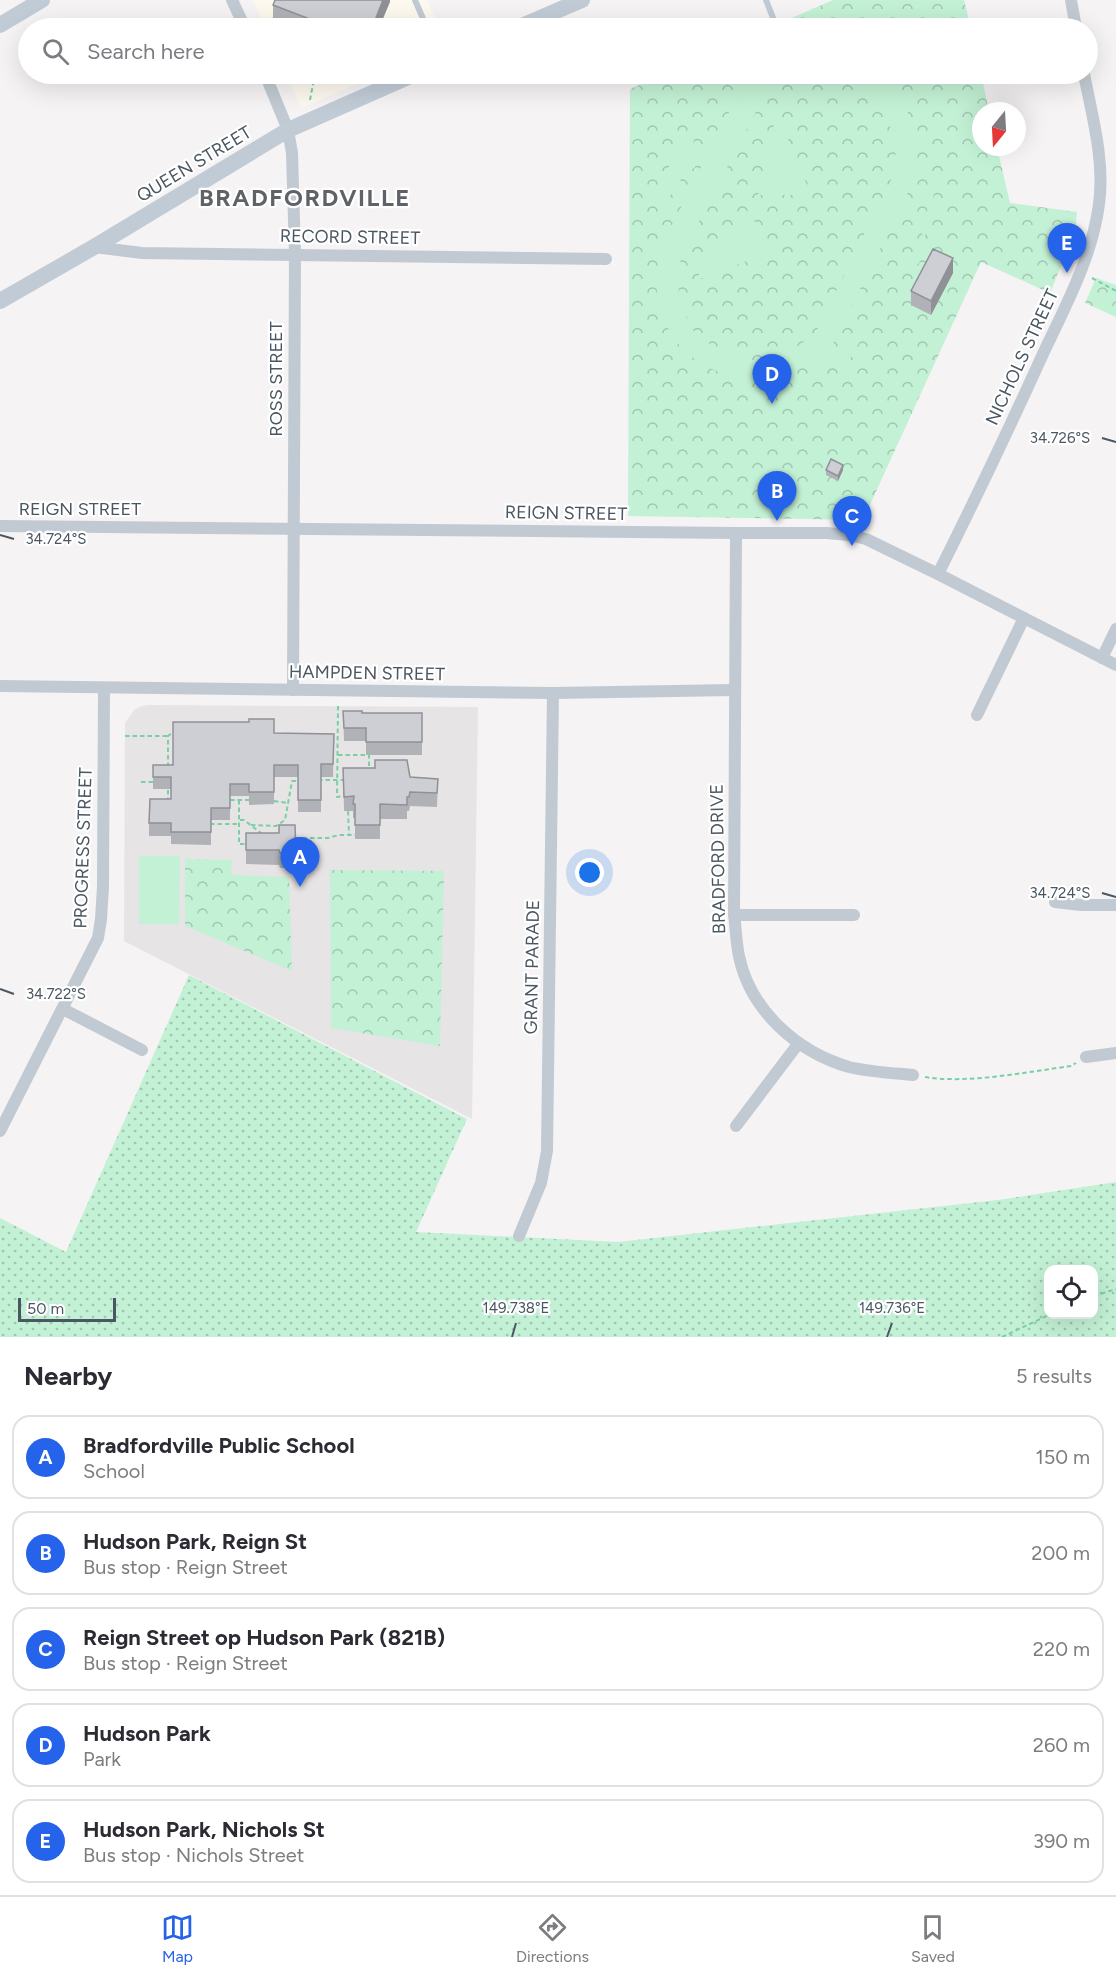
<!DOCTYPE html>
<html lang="en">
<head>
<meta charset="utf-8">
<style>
  :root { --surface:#fff; --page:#f7f7f7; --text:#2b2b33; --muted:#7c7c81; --line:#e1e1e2; --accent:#2563eb }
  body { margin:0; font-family:Figtree,sans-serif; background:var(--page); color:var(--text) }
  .controls { position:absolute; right:18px; bottom:18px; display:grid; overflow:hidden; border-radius:12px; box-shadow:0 6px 24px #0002 }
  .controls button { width:54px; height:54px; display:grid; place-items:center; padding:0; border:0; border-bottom:2px solid var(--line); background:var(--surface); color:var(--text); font:30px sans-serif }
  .compass { position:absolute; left:972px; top:102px; width:54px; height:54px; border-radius:50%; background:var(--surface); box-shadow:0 6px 24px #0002; rotate:198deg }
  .scale { position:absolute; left:18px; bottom:15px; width:98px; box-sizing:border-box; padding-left:6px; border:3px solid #4a5661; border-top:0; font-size:16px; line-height:21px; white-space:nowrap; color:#4a5661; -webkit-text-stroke:4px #fff; paint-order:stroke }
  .you { position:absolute; left:590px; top:873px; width:21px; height:21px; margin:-15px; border:4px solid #fff; border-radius:50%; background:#1a73e8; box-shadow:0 0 0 9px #1a73e833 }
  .badge { display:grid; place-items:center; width:39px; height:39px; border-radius:50%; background:var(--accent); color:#fff; font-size:20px; font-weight:700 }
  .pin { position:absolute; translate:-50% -50px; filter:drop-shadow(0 2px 3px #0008) }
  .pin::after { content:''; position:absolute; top:32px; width:21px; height:18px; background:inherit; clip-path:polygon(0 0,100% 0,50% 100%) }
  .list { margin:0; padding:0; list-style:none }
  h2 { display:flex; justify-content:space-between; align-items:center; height:78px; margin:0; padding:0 24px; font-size:26px }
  h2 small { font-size:20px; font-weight:400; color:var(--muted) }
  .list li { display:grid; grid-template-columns:39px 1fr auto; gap:18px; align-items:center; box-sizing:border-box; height:84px; margin:0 12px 12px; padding:0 12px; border:2px solid var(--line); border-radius:18px }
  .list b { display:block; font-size:22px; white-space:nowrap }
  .list p { margin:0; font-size:20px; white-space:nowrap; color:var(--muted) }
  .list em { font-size:20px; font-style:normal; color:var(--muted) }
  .icon { flex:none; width:33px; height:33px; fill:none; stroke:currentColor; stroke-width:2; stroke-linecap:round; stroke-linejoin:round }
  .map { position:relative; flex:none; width:1116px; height:1337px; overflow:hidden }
  .search { position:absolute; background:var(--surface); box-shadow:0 6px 24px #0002; left:18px; right:18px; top:18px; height:66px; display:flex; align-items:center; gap:15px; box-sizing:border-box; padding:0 21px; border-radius:33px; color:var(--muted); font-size:22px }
  .sheet { height:558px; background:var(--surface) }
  nav { display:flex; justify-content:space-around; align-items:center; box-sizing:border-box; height:84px; border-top:2px solid var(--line); background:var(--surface); font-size:16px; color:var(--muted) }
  nav a { display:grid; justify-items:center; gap:3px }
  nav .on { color:var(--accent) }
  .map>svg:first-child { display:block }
  .commercial { fill:#fdf9ef }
  .education { fill:#e6e4e5 }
  .grass { fill:url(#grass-dots); fill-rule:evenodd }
  .park { fill:url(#park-crowns) }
  .garden { fill:#c3f1d5; fill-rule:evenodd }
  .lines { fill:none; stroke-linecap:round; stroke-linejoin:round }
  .path { stroke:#7ad0a6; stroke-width:2; stroke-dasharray:4.5 3; stroke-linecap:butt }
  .lane { stroke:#c1cad2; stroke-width:6 }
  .street { stroke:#c1cad2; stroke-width:12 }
  .secondary { stroke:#c1cbd6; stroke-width:16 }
  .wall { fill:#b0b2b7 }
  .shaded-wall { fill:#909195 }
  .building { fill:#cdcfd5; stroke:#909195; stroke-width:1.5 }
  .ticks { fill:none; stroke:#4a5661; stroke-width:2 }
  .labels { text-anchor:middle; stroke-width:4.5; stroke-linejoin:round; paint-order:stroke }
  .street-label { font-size:18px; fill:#4a5661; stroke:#fff }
  .district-label { font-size:24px; font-weight:bold; letter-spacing:1.5px; fill:#5f6368; stroke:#fff }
  .ticks-label { font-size:15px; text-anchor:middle; fill:#4a5661; stroke:#fff; stroke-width:4.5; stroke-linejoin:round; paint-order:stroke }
</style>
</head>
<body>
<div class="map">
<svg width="1116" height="1337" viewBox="0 0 1116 1337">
  <defs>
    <pattern id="grass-dots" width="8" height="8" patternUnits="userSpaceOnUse" patternTransform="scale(1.5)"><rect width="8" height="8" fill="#c3f1d5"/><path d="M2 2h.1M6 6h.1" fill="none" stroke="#a0c6b0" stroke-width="1.8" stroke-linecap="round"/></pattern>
    <pattern id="park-crowns" width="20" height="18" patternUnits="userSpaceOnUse" patternTransform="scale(1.5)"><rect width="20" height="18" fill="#c3f1d5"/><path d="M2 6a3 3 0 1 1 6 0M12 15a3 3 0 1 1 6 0" fill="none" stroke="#a0c6b0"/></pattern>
  </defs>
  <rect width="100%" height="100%" fill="#f5f3f3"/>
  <g class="commercial">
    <polygon points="253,0 427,0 439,28 266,28"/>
    <polygon points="286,74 380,74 301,108"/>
  </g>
  <polygon class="education" points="149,705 478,707 472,1119 124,941 125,723 134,710 142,706"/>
  <path class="grass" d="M189,975L467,1119L416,1232L618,1242L998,1200L1116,1182V1337H0V1218L66,1252ZM1048,1270H1094V1314H1048Z"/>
  <g class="park">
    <polygon points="833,0 964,0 971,28 769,28"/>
    <polygon points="666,74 981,74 989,111 981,111 981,147 997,147 1010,203 1077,212 1075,232 1050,293 981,262 863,520 628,516 630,89"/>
    <polygon points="1096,278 1116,285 1116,317 1085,303"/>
    <polygon points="185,859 232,860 231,875 289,877 292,971 185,926"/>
    <polygon points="330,870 444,871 440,1046 331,1028"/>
  </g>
  <g class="garden">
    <path d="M760,74H877C918,109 923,145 907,195L820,370L805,363C798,366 791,371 784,373C758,382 727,378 704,365C684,353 672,339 663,318C644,268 671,228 693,184C707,156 722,127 736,98L748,83ZM830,77C838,80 848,82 856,86C888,103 897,137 896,170L816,332L789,353L755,361L722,353L694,332L679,301L678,267L692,235L762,100C785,80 801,78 830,77Z"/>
    <polygon points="778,110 778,115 811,195 758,195 776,115 774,112"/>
    <polygon points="693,125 694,127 693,129 695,169 670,158"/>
    <polygon points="670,164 684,186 655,205 654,203 657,201"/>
    <polygon points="934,169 941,171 938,189 935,189 919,264 916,263 932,188 930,187"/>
    <polygon points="746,210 776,250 697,280 696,276 699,275"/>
    <polygon points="901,290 904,292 853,350 855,353 842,367 835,361 848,347 850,348"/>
    <polygon points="139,856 180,856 179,924 139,924"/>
  </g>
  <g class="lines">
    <g class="path">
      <polyline points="263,26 270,28"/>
      <polyline points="270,28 274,17"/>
      <polyline points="310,100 315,74"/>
      <polyline points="1092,278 1116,291"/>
      <polyline points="338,706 337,797 343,796"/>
      <polyline points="125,736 168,736"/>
      <polyline points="338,755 369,755 369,770"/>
      <polyline points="168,767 168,736 172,733 175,733"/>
      <polyline points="318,780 345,780"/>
      <polyline points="141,782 156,782"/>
      <polyline points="230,800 249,800"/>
      <polyline points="239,800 239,844 247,844"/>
      <polyline points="274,801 288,803"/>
      <polyline points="168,802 168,787"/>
      <polyline points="348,811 349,835"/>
      <polyline points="240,820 244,820 261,833"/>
      <polyline points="210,824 240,824"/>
      <polyline points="251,825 276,826 285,820 292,781 300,781"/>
      <polyline points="295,838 328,838 339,835 355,835"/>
      <path d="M925,1077C967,1084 1027,1072 1071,1066L1076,1063"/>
      <polyline points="1094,1296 1116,1289"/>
      <polyline points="1002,1337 1051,1314"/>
    </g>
    <g class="lane">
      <polyline points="415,0 427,28"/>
      <polyline points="766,0 775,23"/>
    </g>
    <g class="street">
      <polyline points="232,0 245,28"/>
      <polyline points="1071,0 1076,28"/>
      <polyline points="265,74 288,130 292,153 295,254 293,690"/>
      <polyline points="94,247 142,253 606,259"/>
      <polyline points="0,526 736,533 827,533 849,535 866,539 938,574 1116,665"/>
      <path d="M736,533L734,915C736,928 736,943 739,956C750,1010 797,1052 849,1067C870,1072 892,1073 913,1075"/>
      <path d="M938,574C974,502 1009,429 1042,356C1065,307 1092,258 1099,204C1105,161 1092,115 1084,74"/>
      <polyline points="1102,658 1116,629"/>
      <polyline points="0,686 553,693 734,690"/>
      <polyline points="977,715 1024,618"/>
      <polyline points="1055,902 1081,905 1116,905"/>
      <polyline points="734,915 854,915"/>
      <polyline points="63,1009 142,1050"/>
      <polyline points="1086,1057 1116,1053"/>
      <polyline points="736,1126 798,1044"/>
      <polyline points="0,1131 98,938 101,919 103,887 104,688"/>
      <polyline points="519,1236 541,1183 547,1151 553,693"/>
    </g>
    <g class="secondary">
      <polyline points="0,25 42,0"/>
      <polyline points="517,28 582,0"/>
      <polyline points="0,301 94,247 288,130 415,74"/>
    </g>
  </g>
  <g class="wall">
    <polygon points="390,0 379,28 283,28 273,25 273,5"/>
    <polygon points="953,273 931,315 911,305 911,291"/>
    <polygon points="826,470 843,470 838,481 826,475"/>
    <polygon points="343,711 362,713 422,713 422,755 366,755 366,741 344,741"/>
    <polygon points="274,733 334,734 333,777 321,777 321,812 298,812 298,777 274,777 274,804 249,805 249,796 230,796 230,820 211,820 211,845 171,844 171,836 149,836 149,823 171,799 171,789 153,789 153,765 173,765"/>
    <polygon points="343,768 410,777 438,779 437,807 410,806 409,811 407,811 407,819 380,819 380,839 355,839 355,818 353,818 353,811 344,811"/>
    <polygon points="295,825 296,868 280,868 279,865 246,864 246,833 279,833"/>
  </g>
  <g class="shaded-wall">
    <polygon points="383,0 390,0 390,2 379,28 372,28"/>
    <polygon points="953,258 953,273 931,315 931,301"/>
    <polygon points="843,465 843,470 838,481 838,476"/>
  </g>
  <g class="building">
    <polygon points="275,0 383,0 372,28 333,28 273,5"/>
    <polygon points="933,249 953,258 931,301 911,291"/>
    <polygon points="831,459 843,465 838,476 826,470"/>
    <polygon points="343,711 362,711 362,713 422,713 422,742 366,742 366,728 344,728"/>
    <polygon points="249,719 274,719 274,733 334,734 333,764 321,764 321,800 298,800 298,765 274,765 274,792 249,792 249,784 230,784 230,808 211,808 211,832 171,832 171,823 149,823 150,799 171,799 171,777 153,777 153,765 173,765 173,722 249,722"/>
    <polygon points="375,760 407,760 410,777 438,779 437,793 410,792 409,797 407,797 407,805 380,804 380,825 355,825 355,804 353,804 354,796 344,797 343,768 375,768"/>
    <polygon points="279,825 295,825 296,853 280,853 279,850 246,850 246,833 279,833"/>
  </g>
  <path class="ticks" d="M1102,438L1116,442M0,535L14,539M1102,893L1116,897M0,989L14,994M512,1337L516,1323M887,1337L892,1323"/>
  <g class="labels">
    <g class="street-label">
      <text transform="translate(194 164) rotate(-31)" y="6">QUEEN STREET</text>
      <text transform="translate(350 237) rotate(1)" y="6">RECORD STREET</text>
      <text transform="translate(1022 357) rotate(-65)" y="6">NICHOLS STREET</text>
      <text transform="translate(276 379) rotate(-90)" y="6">ROSS STREET</text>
      <text x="80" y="515">REIGN STREET</text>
      <text transform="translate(566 513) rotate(1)" y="6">REIGN STREET</text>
      <text transform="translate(367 673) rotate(1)" y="6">HAMPDEN STREET</text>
      <text transform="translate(83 848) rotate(-88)" y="6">PROGRESS STREET</text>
      <text transform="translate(718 859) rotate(-91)" y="6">BRADFORD DRIVE</text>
      <text transform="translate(532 967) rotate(-89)" y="6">GRANT PARADE</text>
    </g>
    <g class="district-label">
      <text x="305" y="206">BRADFORDVILLE</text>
    </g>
  </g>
  <g class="ticks-label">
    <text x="1060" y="443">34.726°S</text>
    <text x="56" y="544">34.724°S</text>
    <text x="1060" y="898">34.724°S</text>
    <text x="56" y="999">34.722°S</text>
    <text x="516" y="1313">149.738°E</text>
    <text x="892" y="1313">149.736°E</text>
  </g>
</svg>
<div class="controls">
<button><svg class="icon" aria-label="locate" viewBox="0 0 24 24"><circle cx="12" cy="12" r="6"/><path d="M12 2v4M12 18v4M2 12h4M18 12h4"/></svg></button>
</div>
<svg class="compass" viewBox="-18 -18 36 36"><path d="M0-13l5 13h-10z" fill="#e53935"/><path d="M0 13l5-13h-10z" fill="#7c7c81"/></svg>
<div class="scale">50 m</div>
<div class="you"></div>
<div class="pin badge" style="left:300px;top:887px">A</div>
<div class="pin badge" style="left:777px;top:521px">B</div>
<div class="pin badge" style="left:852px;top:546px">C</div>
<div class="pin badge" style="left:772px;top:404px">D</div>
<div class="pin badge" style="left:1067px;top:273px">E</div>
<div class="search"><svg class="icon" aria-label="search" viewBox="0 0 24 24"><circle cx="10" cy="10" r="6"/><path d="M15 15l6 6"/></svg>Search here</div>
</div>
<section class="sheet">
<h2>Nearby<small>5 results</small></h2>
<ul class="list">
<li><span class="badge">A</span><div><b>Bradfordville Public School</b><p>School</p></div><em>150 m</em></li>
<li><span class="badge">B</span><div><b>Hudson Park, Reign St</b><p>Bus stop · Reign Street</p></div><em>200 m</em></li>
<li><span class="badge">C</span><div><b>Reign Street op Hudson Park (821B)</b><p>Bus stop · Reign Street</p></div><em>220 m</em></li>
<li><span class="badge">D</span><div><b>Hudson Park</b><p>Park</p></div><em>260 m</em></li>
<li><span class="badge">E</span><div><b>Hudson Park, Nichols St</b><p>Bus stop · Nichols Street</p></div><em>390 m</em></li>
</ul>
</section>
<nav>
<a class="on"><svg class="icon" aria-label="map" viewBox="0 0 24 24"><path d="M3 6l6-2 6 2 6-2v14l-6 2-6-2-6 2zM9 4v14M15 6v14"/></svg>Map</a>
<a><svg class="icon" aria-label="directions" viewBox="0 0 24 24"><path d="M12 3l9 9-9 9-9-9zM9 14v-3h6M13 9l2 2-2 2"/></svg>Directions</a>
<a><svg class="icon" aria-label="saved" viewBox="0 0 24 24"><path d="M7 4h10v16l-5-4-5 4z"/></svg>Saved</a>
</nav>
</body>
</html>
